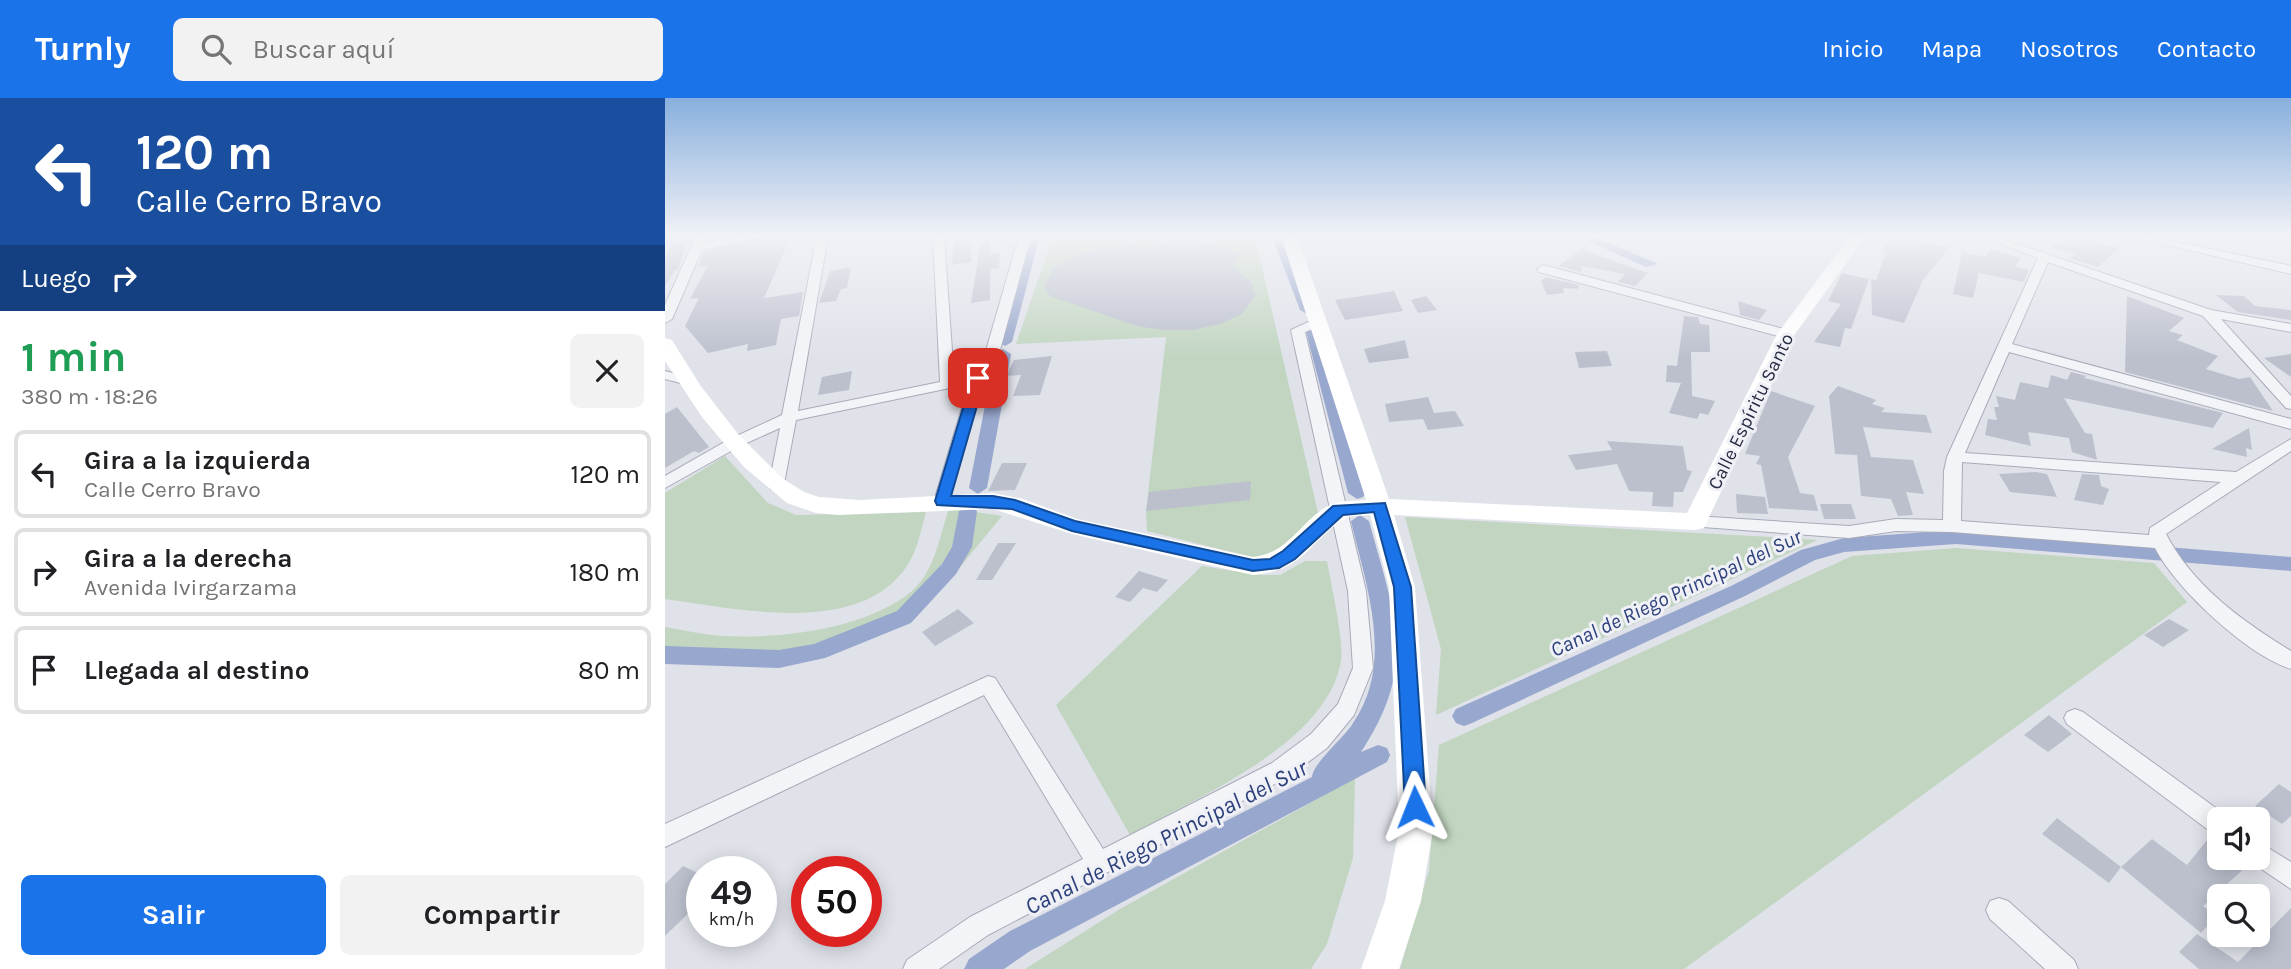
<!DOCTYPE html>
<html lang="es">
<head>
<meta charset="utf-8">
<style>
  body { margin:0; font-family:Karla,sans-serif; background:#f2f2f2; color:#202124; height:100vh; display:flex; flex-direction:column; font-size:26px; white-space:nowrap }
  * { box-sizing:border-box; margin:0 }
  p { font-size:23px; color:#757577 }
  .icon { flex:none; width:38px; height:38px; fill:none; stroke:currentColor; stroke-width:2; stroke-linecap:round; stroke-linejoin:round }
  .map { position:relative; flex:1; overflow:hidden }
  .panel { display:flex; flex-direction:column; background:#fff; width:665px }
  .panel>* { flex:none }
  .banner { background:#1a4fa0; color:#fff; overflow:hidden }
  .controls { position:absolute; left:1542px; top:709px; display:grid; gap:14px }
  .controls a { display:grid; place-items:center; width:63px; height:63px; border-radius:10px; background:#fff; box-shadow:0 4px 18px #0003; font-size:35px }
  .speed { position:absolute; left:21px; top:758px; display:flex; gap:14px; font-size:35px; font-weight:700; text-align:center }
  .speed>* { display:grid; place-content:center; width:91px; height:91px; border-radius:50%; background:#fff; box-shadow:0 4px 18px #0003; line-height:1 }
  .speed small { font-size:18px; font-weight:400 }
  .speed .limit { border:10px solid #d22; background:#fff; color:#111 }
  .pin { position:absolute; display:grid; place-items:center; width:60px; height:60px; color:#fff; margin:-30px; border-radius:14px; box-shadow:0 4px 10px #0006 }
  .me { position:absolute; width:77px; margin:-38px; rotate:358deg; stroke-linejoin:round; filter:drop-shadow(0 0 5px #0008) }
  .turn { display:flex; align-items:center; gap:24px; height:147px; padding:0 21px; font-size:32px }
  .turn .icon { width:91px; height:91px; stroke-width:2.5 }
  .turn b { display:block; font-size:49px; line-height:60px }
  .then { display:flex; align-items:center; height:66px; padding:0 21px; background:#0003; gap:14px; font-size:26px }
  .round { display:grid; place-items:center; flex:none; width:74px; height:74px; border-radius:10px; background:#f2f2f2 }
  .summary { display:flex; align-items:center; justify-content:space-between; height:119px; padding:0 21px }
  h1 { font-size:42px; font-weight:700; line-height:52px; color:#1e9e55 }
  .button { display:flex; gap:14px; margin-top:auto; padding:14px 21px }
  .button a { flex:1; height:80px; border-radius:10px; background:#1a73e8; color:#fff; font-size:28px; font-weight:700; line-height:80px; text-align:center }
  .button a+a { background:#f2f2f2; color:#202124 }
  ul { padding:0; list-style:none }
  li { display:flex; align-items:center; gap:21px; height:88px; margin:0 14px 10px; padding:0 7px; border:4px solid #e0e0e0; border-radius:10px }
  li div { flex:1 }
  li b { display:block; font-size:26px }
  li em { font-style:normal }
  header { display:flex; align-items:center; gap:42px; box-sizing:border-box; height:98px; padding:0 35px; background:#1a73e8; color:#fff }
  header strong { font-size:33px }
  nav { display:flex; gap:38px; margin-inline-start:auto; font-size:24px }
  .search { width:490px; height:63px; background:#f2f2f2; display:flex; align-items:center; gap:18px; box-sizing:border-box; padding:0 24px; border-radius:10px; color:#757577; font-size:26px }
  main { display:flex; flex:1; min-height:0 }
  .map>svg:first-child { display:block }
</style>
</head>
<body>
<header>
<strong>Turnly</strong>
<div class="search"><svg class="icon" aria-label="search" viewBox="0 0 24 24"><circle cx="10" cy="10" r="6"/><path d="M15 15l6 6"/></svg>Buscar aquí</div>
<nav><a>Inicio</a><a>Mapa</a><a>Nosotros</a><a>Contacto</a></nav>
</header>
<main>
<section class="panel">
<div class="banner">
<div class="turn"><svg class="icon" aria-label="left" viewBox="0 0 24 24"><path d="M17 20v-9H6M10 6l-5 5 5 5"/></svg><div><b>120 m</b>Calle Cerro Bravo</div></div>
<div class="then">Luego<svg class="icon" aria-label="right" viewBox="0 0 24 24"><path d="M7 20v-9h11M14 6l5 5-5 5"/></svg></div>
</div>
<div class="summary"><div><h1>1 min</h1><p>380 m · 18:26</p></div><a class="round"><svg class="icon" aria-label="close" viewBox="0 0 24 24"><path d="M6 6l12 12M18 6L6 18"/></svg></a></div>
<ul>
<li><svg class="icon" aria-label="left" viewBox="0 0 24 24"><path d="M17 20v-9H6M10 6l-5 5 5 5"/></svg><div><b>Gira a la izquierda</b><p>Calle Cerro Bravo</p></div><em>120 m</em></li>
<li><svg class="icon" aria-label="right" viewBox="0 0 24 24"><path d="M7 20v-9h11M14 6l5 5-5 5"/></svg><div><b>Gira a la derecha</b><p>Avenida Ivirgarzama</p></div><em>180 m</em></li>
<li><svg class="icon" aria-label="arrive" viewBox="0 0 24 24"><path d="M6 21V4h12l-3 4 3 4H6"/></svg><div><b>Llegada al destino</b></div><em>80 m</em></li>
</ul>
<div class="button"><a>Salir</a><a>Compartir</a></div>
</section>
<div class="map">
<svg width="1626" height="871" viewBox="0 0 1626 871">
  <rect width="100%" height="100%" fill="#e0e2ea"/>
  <!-- green -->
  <path fill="#c1d5c0" d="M388 138H590L653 415 612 453 591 460 482 433 481 413 501 239 351 246Z
    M60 358 103 405 131 417 261 414C255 436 251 460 235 477 184 537 67 510 0 501V395Z
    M284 410 337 418 291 474 252 511 116 560 12 566 0 563V529C19 532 39 537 58 538 115 541 202 531 247 493 270 473 275 437 284 410Z
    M740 419 1124 440 1152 442 771 617 776 551Z
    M1291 450 1489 465 1522 504 1019 871H735L764 772 774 647 1187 458Z
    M640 463H662C666 487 679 541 676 563 662 646 532 699 465 737L391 607 537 468 594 477H615Z
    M690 680 688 760 662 846 646 871H360L455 811Z"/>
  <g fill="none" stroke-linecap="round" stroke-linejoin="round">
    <!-- canal -->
    <path fill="#98a7cd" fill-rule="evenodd" d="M363 138H375L347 244 340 248 333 244Z
      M607 138H619L649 212 647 215 642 216 635 212Z
      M912 138H928L993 166 981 169Z
      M647 226 654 230 701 395 698 399 692 401 683 395 640 230Z
      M338 251 346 256 322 390 313 396 304 390 330 256Z
      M303 407 312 413 307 449 291 476 246 525 160 560 114 570 0 566V548L114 552 149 546 232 513 277 466 287 449 294 413Z
      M695 417 704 423C729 516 754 567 696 654L713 647 722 650 725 657 722 664 365 853 339 871H299L304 861 345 833 647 679C648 665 679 640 688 625 730 565 701 488 686 423Z
      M1291 432 1626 459V473L1291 446 1179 454 1150 462 1080 498 807 625 799 628 791 625 787 618 791 611 1066 488 1136 452 1179 440Z"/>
  </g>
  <!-- building -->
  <path fill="#bcc0cd" d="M104 138H126L99 200 138 194 134 218 116 221 111 247 82 253 83 246 43 255 20 228 34 200 25 201 43 167 33 169 39 154Z
    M289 138H307L306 164 287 167Z
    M517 138 576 156 567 168 585 183 591 197 577 216 555 226 528 232H497L472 228 385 198 379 189 389 169 416 155 463 147 487 149Z
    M1226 138H1251L1249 141 1284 150 1258 182 1239 225 1207 217 1206 181 1211 182 1221 154 1217 153Z
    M1410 138H1439L1428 144 1454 150 1433 169 1404 160 1411 156 1385 149Z
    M316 143H325V156L335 154 334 170 325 171V202L306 205Z
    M22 145 13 172H10L0 188V163L5 148Z
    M921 147 920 153 983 175 970 188 953 184 960 176 917 168 916 174 894 168Z
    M1326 151 1356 160 1350 169 1364 172 1359 184 1314 175 1308 200 1288 196 1297 154 1320 159Z
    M186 169 182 190 176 191 171 203 154 205 165 173Z
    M1177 175 1204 181 1186 231 1180 230 1175 249 1149 244 1176 206 1163 203Z
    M881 179 914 187 913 191 898 190 899 195 882 197 876 183Z
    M729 193 738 213 680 222 670 202Z
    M1551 197 1579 198 1590 208 1626 212V222L1573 214Z
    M761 198 772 212 753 215 746 202Z
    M1462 198 1519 220 1504 233 1518 237 1512 242 1553 258 1541 271 1574 281 1585 279 1608 313 1460 274Z
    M1073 203 1102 212 1094 222 1075 217Z
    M1019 218 1033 219 1035 226 1044 227 1045 254H1026L1027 298 1050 303 1043 317 1035 315 1032 321 1004 315 1016 285 1001 284 1002 267 1012 268Z
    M740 242 744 260 704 265 699 251Z
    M942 253 947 268 914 270 910 254Z
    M1626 256V279L1599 260Z
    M387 258 375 297 348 298 356 277 341 278 349 262Z
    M187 273 184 292 153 297 157 279Z
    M1406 274 1421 278 1419 280 1558 315 1548 330 1399 300 1420 335 1427 336 1432 362 1407 354 1404 340 1363 334 1366 348 1320 337 1323 321 1332 322 1329 309H1334L1331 298 1350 302 1355 284 1383 290 1386 277 1402 282Z
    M1173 288 1211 302 1207 306 1220 310 1216 314 1261 317 1267 335 1198 329 1206 359 1248 362 1259 396 1241 394 1248 417 1233 418 1226 401 1196 398 1192 357 1170 356 1164 298Z
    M1106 293 1150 308 1123 359 1135 395 1149 397 1153 413 1104 410 1096 367 1091 366 1095 358 1080 356Z
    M763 299 769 315 790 313 799 328 763 332 758 321 724 324 720 306Z
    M12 309 44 349 34 355 29 353 0 370V316Z
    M1584 330 1587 352 1581 350 1582 359 1547 351Z
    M942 343 1018 348 1022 372 1027 373 1018 394H1009L1008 409 987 408 988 394 964 393 952 366 911 372 903 357 947 352Z
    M337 365H362L350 392 323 393Z
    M1371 374 1382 376 1392 399 1345 394 1334 376Z
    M1417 376 1434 377 1436 388 1444 391 1438 407 1409 402Z
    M586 383 585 402 481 413 484 394Z
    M1071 396 1100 399 1103 416 1072 415Z
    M1155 406H1186L1191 421H1159Z
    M333 445H351L327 482H311Z
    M474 473 503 482 492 494 478 490 465 504 450 499Z
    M293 511 309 525 270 548 257 534Z
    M1504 521 1524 532 1498 549 1479 537Z
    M1384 617 1407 636 1383 654 1359 637Z
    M1614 686 1626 694V718L1617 726 1590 708Z
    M1392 720 1456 769 1444 785 1377 736Z
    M1546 737 1554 739V760H1579L1584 766 1538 808 1551 818 1536 835 1456 769 1487 741 1522 767Z
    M18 768 37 777V802L0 838V786Z
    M1626 810V871H1534L1514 854 1532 836 1573 864Z"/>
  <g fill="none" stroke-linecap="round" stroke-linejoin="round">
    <!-- street casing -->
    <g stroke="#a8abb8" stroke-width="2">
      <path id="street" d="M31 138H42L40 144 78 138H101L37 152 7 221 0 225V207Z
        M152 138H163L133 313 275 284 268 138H279L289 281 308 277 320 256 354 138H366L334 256 320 280 283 407 277 409 269 403 304 286 131 322 118 391H106L104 387 115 330 75 348 0 390V378L63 342 117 317Z
        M1314 138H1329L1546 212 1626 226V234L1556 221 1626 298V311L1621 310 1538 218 1383 164 1347 246 1626 321V331L1344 254 1300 355 1571 374 1626 341V353L1501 436C1528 488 1577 523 1626 553V571C1582 557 1511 491 1490 450L1287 434 1231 433 1184 440 1024 428 1021 424 1030 418 1184 428 1231 421 1278 422 1279 373 1282 359 1373 160ZM1297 364 1556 384 1485 430 1484 437 1296 423Z
        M1464 138H1484L1626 168V176Z
        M878 167 1126 233 1128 236 1121 240 874 174 872 171Z
        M654 219 659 220V226L640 234 701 493 708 570 689 617 662 650 623 679 323 837 274 871H238L242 862 305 819 418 761 319 597 0 749V726L323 578 330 580 438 751 607 665 646 636 673 606 688 570 683 493 626 232Z
        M0 273 24 279 26 282 19 286 0 281Z
        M1410 611 1418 614 1562 718 1564 721H1554V737L1546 734 1402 626 1399 620 1402 614Z
        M1592 743 1626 764V791L1583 762 1582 760H1592Z
        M1334 800 1343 803 1409 862 1413 871H1380L1325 821 1321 812 1325 803Z"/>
    </g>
    <!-- street -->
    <use href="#street" fill="#f3f4f8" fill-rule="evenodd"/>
    <!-- secondary -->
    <path fill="#fff" fill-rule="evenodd" d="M616 138H632L724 401 1022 415 1112 236 1185 138H1201L1130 236 1039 430 1030 432 729 417 750 489 768 732 756 803 734 871H696L720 803 734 732 724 489 705 417C697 418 685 417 679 421 641 446 641 472 588 477L407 436 328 411 173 417 151 415 122 405 79 369 37 319 0 263V240L7 242 35 287 73 336 117 380 139 394 154 399 195 402 328 395 358 401 412 421 588 459C627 455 637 418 668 406 678 402 691 403 701 402Z"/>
  </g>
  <!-- sky -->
  <linearGradient id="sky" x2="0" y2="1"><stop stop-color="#88afdd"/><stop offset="0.53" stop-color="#f1f2f6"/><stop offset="1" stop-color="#f1f2f6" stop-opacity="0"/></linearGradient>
  <rect width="1626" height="260" fill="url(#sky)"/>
  <!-- route -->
  <path fill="#1a73e8" stroke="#114b97" stroke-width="2" d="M313 276 320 280 286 398H328L350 402 410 423 588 462 605 461 618 453 668 408 720 405 746 489 761 709 758 715 750 718 743 715 740 709 729 489 709 414 678 417 630 461 614 470 588 473 407 433 347 411 272 407 270 403 307 280Z"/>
  <g text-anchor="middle" stroke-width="6" stroke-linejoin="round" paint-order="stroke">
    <!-- street labels -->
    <g font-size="19" fill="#272c43" stroke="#f0f1f7">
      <text transform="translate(1085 313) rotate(-64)" y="7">Calle Espíritu Santo</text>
    </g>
    <!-- water labels -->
    <g font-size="21" font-style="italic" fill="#2d417b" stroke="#f0f1f7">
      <text transform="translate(1011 495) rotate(-25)" y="7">Canal de Riego Principal del Sur</text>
    </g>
    <!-- near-water labels -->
    <g font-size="24" font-style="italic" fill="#2d417b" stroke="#f0f1f7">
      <text transform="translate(501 739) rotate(-27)" y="8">Canal de Riego Principal del Sur</text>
    </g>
  </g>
</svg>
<div class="controls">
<a><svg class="icon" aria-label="sound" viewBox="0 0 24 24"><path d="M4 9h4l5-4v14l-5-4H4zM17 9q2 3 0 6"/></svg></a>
<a><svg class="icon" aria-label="search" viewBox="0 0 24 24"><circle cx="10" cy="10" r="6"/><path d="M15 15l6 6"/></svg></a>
</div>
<div class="speed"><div>49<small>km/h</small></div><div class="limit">50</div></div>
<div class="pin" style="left:313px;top:280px;background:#d93025"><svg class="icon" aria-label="arrive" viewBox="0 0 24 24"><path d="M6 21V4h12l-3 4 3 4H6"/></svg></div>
<svg class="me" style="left:750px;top:709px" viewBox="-20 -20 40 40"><path d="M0-17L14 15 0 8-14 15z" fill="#1a73e8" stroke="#fff" stroke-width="4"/></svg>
</div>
</main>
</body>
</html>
